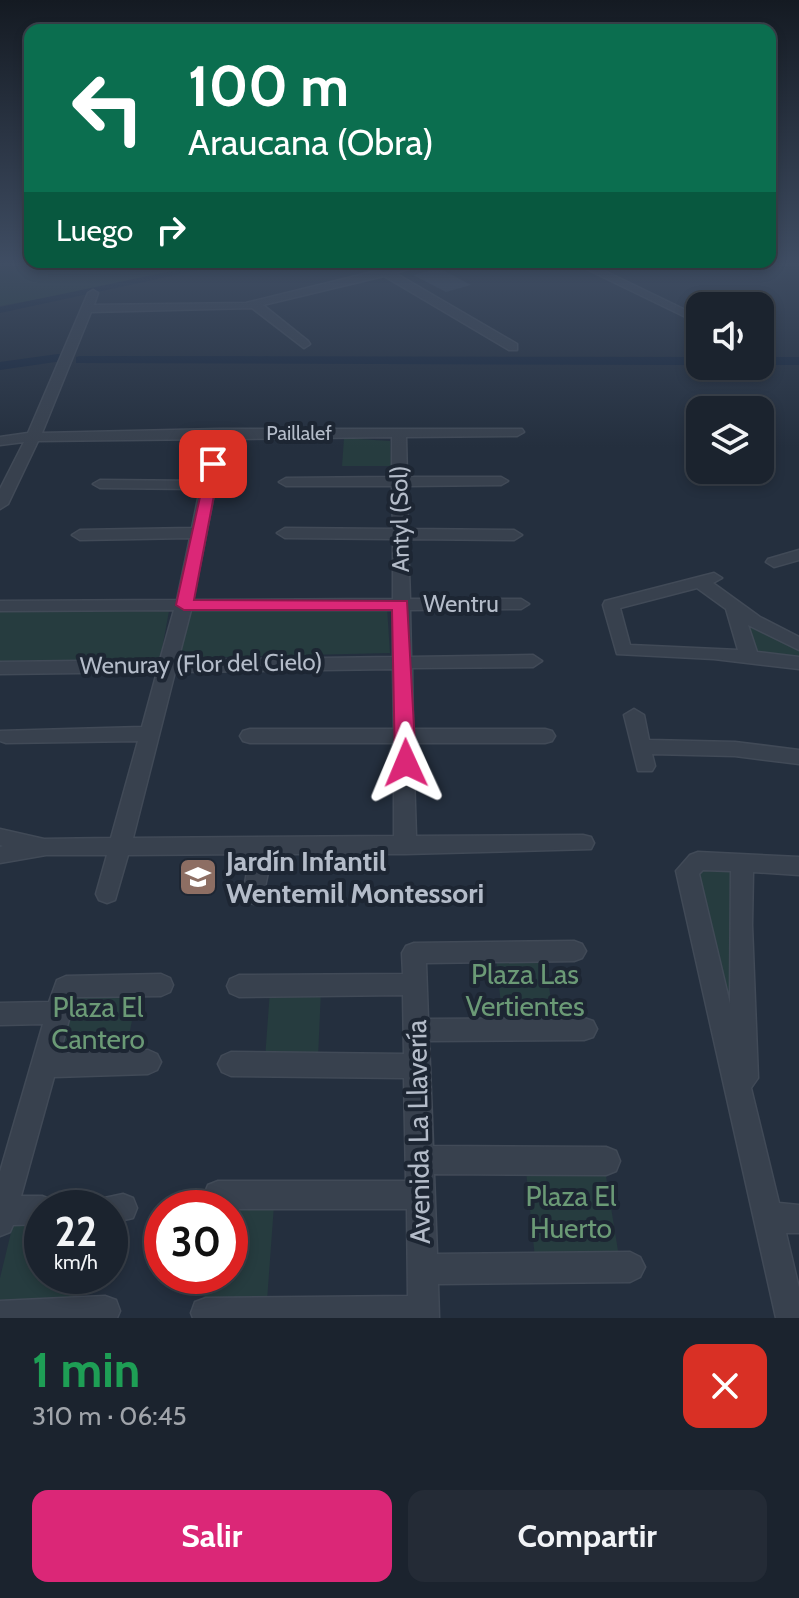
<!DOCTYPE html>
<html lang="es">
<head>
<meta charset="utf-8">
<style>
  body { margin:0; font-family:Cabin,sans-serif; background:#242b36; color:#f1f3f6; height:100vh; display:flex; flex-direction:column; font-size:30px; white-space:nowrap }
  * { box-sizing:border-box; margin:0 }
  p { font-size:26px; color:#a0a4aa }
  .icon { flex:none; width:44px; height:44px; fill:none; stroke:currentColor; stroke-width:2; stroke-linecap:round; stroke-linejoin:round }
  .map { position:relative; height:1318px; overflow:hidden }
  .sheet { display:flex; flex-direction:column; background:#1b232e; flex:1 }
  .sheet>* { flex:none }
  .hud { position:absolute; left:24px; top:24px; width:752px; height:244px; border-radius:16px; box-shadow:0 4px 12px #0003,0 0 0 2px #39404a; background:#0b6e4f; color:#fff; overflow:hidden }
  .controls { position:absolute; left:686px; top:292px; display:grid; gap:16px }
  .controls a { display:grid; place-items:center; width:88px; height:88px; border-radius:16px; background:#1b232e; box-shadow:0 4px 12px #0003,0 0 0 2px #39404a; font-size:40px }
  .speed { position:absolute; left:24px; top:1190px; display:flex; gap:16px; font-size:40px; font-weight:700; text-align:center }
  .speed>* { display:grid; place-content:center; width:104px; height:104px; border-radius:50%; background:#1b232e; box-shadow:0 4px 12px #0003,0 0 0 2px #39404a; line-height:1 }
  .speed small { font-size:20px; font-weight:400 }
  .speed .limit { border:12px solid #d22; background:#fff; color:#111 }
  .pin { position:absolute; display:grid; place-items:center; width:68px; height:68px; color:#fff; margin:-34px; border-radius:16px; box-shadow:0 4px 12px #0006 }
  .me { position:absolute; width:88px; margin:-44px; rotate:359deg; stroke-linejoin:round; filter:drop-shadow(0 0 6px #0008) }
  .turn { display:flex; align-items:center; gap:28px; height:168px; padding:0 32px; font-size:36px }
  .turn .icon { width:104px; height:104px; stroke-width:2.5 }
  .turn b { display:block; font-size:56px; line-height:68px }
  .then { display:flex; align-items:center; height:76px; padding:0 32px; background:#0003; gap:16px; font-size:30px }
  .round { display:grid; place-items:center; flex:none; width:84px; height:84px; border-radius:16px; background:#242b36 }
  .summary { display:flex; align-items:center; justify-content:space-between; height:136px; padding:0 32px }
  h1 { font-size:48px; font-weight:800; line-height:60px; color:#1e9e55 }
  .action { display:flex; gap:16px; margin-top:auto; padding:16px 32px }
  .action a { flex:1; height:92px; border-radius:16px; background:#db2777; color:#fff; font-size:32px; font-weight:800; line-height:92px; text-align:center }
  .action a+a { background:#242b36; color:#f1f3f6 }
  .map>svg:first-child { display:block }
</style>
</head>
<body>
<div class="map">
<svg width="799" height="1318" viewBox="0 0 799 1318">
  <rect width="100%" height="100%" fill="#242f3e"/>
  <!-- green -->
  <path fill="#263c3f" d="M0 262H216L109 287 0 306Z
    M344 438 390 441 391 466H342Z
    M387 607 390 653 180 658 191 608Z
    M169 611 160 660 0 661V612Z
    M746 623 799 650V659L755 652Z
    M737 866 735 1036 694 874 698 869Z
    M496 958H545L554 1022 503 1023Z
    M138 990 125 1056 57 1057 73 991Z
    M270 990H321L318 1058 265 1059Z
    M605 1170 619 1257 535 1258 526 1171Z
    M274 1205 267 1301 203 1302 205 1276H230V1208L213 1206Z
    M15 1216H42V1276H79L73 1306 0 1307V1278Z"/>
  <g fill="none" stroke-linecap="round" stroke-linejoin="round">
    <!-- canal -->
    <path fill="#17263c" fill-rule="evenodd" d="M215 262H236L0 313V307Z
      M58 354 62 355V361L0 370V362Z
      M80 356 700 357V365L76 363V357Z
      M760 357H799V365H760Z"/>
  </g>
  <!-- building -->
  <path fill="#364354" d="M439 268 471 285 446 292 413 275Z"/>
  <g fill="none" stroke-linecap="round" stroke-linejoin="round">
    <!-- street casing -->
    <g stroke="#414a57" stroke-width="3">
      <path id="street" d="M413 262H432L395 273 517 344V350H509L384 276 263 305 308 341 310 344 304 348 252 308 91 312 42 433 219 429H522L524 432 517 436 406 437 407 477H501L508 481 501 485 407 486 408 529 514 530 522 535 514 540 408 539 410 599H521L529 604 521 609 410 610 411 657 533 655 542 661 533 667 412 668 413 729H545L552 731 555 736 552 741 545 743H413L416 836 583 835 591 837 594 843 591 849 405 854H272L262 901 254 904 246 901 243 895 250 854 128 855 115 900 107 903 99 900 96 894 107 855H46L0 863V847L3 846 0 845V829L44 839 111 838 138 741 6 743 0 741V731L142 727 157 672 0 674V662L160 660 174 610 0 611V601L177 600 190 538 80 540 72 535 80 530 192 528 200 489 100 488 93 484 100 480 202 481 211 439 38 441 8 504 0 509V489L24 442 0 445V437L28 433 88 293 93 290 98 293 94 305 246 303ZM392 437V477L286 478 279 482 286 486H392L393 529 285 528 277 533 285 538 393 539V599L193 600 225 439ZM191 610H393V657L178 660ZM393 669 394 729H250L243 731 240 736 243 741 250 743H394V836L133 838 175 672Z
        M572 262H586L700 317V324Z
        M799 550V560L774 567 766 562 768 559Z
        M714 573 722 578 713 583 760 617 799 637V650L748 625 757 652 799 657V669L714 659 617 654 603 605 605 601ZM697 588 726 609 738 650 630 645 620 608Z
        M634 709 644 715 649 740 735 742 799 750V764L735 756 652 754 655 766 652 771H638L624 715Z
        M698 852 799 857V875L753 872 752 925 758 1078 751 1088 779 1203 799 1205V1233H786L799 1288V1318H776L676 871 690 855ZM703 870 731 871 730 1004 699 874Z
        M574 941 582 944 586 951 582 958 574 961 426 963 428 1019 584 1018 593 1021 597 1029 593 1037 584 1040 429 1041 433 1146 606 1147 616 1151 620 1161 616 1171 606 1175 434 1174 437 1254 630 1252 640 1257 645 1267 640 1277 630 1282 438 1284 439 1318H193L191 1313 195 1302 206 1298 408 1296 407 1209H230L208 1205 204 1195 208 1185 218 1181H406L404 1078 231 1076 222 1072 218 1064 222 1056 231 1052 404 1054 403 995 239 997 230 993 227 986 230 979 239 975 403 974 402 953 406 946 414 943Z
        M161 974 170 978 173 985 170 992 161 996 75 997 60 1053 148 1050 157 1054 161 1062 157 1070 148 1074 54 1077 21 1196H42L52 1200 55 1208H42V1224L13 1225 10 1232 0 1236V1172L43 1024 0 1025V1003L49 1002 57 980 66 976Z
        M123 1194 133 1198 137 1208 133 1218 110 1223V1208H96L100 1199Z
        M105 1296 116 1300 120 1311 117 1318H0V1301Z"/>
    </g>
    <!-- street -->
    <use href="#street" fill="#38414e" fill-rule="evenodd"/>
  </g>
  <!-- sky -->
  <linearGradient id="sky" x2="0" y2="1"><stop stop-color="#141a22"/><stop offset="0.59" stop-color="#3f4d63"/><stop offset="1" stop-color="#3f4d63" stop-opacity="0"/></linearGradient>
  <rect width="799" height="447" fill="url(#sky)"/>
  <!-- route -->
  <path fill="#db2777" stroke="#8e194d" stroke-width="2" d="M208 461 220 464 194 600 407 601 416 763 413 768 406 770 395 763 392 610H184L176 605Z"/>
  <!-- icons -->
  <defs>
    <g id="school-square" transform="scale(2)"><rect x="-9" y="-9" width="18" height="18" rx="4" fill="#8d6e63" stroke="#1d2633"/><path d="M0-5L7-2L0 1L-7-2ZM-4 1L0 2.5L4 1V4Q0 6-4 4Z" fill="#fff"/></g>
  </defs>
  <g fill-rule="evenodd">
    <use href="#school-square" x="198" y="877"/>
  </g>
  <g text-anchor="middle" stroke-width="8" stroke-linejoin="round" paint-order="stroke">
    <!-- far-street labels -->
    <g font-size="20" fill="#b4bcc9" stroke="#1d2633">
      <text x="299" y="440">Paillalef</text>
    </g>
    <!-- street labels -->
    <g font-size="24" fill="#b4bcc9" stroke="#1d2633">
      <text transform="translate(400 519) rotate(-91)" y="8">Antyl (Sol)</text>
      <text x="461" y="612">Wentru</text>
      <text transform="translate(201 664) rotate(-1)" y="8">Wenuray (Flor del Cielo)</text>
    </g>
    <!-- near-poi labels -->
    <g font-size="28" font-weight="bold" fill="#b4bcc9" stroke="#1d2633" text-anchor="start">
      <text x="226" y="871">Jardín Infantil<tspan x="226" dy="32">Wentemil Montessori</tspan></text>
    </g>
    <!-- near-park labels -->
    <g font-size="28" fill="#6b9a76" stroke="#1d2633">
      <text x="525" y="984">Plaza Las<tspan x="525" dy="32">Vertientes</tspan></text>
      <text x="98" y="1017">Plaza El<tspan x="98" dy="32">Cantero</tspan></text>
      <text x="571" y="1206">Plaza El<tspan x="571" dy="32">Huerto</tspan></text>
    </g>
    <!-- near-street labels -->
    <g font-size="28" fill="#b4bcc9" stroke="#1d2633">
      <text transform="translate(418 1132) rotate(-91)" y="10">Avenida La Llavería</text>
    </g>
  </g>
</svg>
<div class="controls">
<a><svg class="icon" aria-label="sound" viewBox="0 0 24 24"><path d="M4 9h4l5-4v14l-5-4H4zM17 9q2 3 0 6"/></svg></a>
<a><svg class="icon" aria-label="layers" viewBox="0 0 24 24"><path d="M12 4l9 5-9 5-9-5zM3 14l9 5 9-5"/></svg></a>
</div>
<div class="speed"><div>22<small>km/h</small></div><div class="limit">30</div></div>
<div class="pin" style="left:213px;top:464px;background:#d93025"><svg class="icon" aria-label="arrive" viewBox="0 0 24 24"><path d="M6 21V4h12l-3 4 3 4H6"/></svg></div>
<svg class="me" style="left:406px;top:763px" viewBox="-20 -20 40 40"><path d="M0-17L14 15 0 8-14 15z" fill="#db2777" stroke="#fff" stroke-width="4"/></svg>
<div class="hud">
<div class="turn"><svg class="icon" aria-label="left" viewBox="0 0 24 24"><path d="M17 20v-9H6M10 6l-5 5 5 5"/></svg><div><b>100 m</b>Araucana (Obra)</div></div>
<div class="then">Luego<svg class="icon" aria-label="right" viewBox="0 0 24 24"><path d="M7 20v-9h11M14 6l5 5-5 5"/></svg></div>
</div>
</div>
<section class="sheet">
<div class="summary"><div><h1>1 min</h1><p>310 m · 06:45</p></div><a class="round" style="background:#d93025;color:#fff"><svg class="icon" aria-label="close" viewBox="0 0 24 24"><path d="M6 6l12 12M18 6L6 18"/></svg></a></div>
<div class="action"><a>Salir</a><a>Compartir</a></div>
</section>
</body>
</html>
